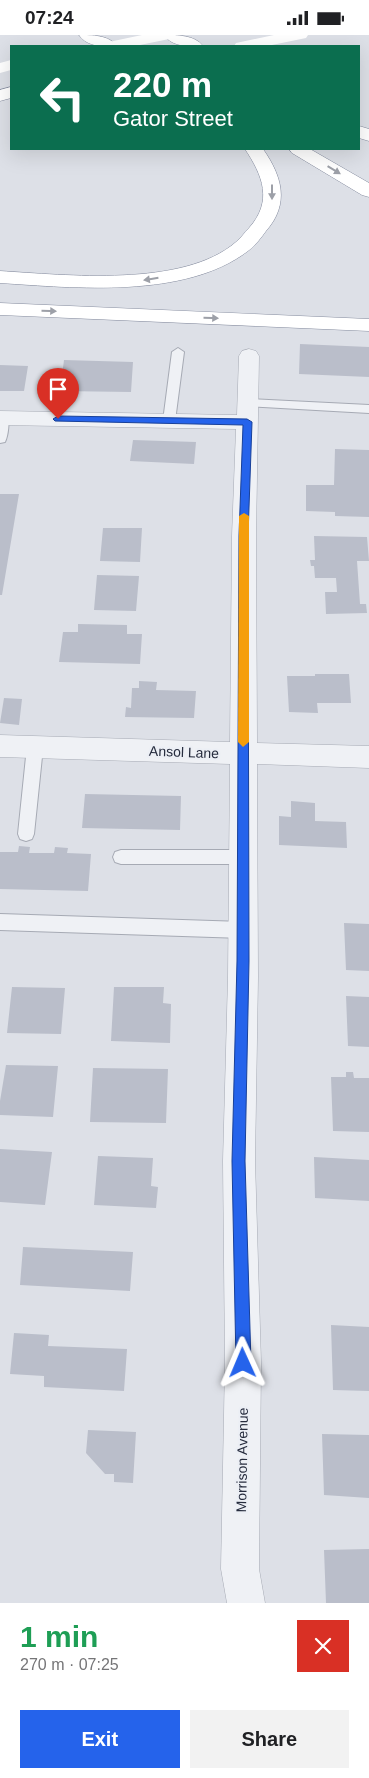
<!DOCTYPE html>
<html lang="en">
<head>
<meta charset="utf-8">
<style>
  body { margin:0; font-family:Arial,sans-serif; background:#f2f2f2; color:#202124; height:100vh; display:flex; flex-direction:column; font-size:19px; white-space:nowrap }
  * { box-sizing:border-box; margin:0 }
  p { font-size:16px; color:#757577 }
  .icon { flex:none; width:28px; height:28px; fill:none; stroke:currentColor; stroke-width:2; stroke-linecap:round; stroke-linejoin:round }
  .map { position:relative; height:1568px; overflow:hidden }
  .side { display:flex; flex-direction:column; background:#fff; flex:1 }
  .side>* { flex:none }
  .banner { position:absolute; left:10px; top:10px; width:350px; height:105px; border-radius:0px; box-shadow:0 5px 20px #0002; background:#0b6e4f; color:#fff; overflow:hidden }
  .pin { position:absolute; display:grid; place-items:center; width:42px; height:42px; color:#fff; margin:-51px -21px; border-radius:50% 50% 50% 0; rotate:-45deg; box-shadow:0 0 5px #0007 }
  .pin .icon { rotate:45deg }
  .me { position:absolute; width:55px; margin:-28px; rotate:359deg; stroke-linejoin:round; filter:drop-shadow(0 0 4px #0008) }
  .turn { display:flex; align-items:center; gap:18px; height:105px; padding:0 20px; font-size:22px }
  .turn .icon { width:65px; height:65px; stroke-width:2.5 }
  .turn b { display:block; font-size:35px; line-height:42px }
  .round { display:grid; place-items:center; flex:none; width:52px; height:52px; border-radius:0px; background:#f2f2f2 }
  .head { display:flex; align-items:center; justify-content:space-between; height:85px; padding:0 20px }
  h1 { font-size:30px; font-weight:700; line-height:38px; color:#1e9e55 }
  .primary-button { display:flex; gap:10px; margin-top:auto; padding:10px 20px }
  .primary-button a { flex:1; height:58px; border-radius:0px; background:#2563eb; color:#fff; font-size:20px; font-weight:700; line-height:58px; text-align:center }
  .primary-button a+a { background:#f2f2f2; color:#202124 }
  .status { display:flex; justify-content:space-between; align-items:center; height:35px; padding:0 25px; background:#fff; direction:ltr }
  .status svg { height:14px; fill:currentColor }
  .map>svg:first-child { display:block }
</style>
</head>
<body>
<div class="status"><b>07:24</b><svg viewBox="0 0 49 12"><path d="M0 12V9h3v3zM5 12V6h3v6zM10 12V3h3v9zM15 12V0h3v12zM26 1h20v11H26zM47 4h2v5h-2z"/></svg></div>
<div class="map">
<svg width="369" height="1568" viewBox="0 0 369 1568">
  <rect width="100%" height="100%" fill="#dde0e7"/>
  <!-- building -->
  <path fill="#babeca" d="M300 309 369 312V342L299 339Z
    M64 325 133 327 131 357 60 356Z
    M0 330 28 331 24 356H0Z
    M133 405 196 407 194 429 130 426Z
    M335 414 369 415V482L335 481V477L306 476V450H334Z
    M0 459H19L2 560H0Z
    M103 493H142L140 527 100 526Z
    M314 501 367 502 369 526H357L360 569H366L367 578 326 579 325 557H337L336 543H315L314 531H311L310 525H315Z
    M97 540 139 541 136 576 94 575Z
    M78 589 127 590V599H142L140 629 59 627 63 597H78Z
    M315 639H349L351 668H317L318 678 289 677 287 641H315Z
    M139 646 157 647 156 655 196 656 194 683 125 682 126 672 131 673 132 653H139Z
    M4 663 22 664 19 690 0 688Z
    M85 759 181 761 180 795 82 793Z
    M291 766 315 768V786L346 787 347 813 279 810V781L291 782Z
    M19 811 30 812 29 818H54L55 812 68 813 67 818 91 819 88 856 0 854V817H18Z
    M344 888 369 889V936L346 935Z
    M12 952 65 953 61 999 7 998Z
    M114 952H164L163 968 171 969 170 1008 111 1006Z
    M346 961 369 962V1012L348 1011Z
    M6 1030 58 1031 53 1082 0 1080V1066Z
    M93 1033 168 1034 166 1088 90 1087Z
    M346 1037H353L354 1043H369V1097L333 1096 331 1042H346Z
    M0 1114 52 1117 45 1170 0 1167Z
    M98 1121 153 1123 151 1151 158 1152 156 1173 94 1170Z
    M314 1122 369 1125V1166L315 1163Z
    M23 1212 133 1217 130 1256 20 1250Z
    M331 1290 369 1292V1356L333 1355Z
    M14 1298 49 1300 48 1311 127 1314 124 1356 44 1352V1341L10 1339Z
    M88 1395 136 1397 133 1448 114 1447V1439H105L86 1418Z
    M322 1399 369 1400V1463L324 1460Z
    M369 1514V1568H326L324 1515Z"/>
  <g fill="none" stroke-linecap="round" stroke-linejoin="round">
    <!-- lane casing -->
    <g stroke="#a6aab4" stroke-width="2">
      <path id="lane" d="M178 313 184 317 175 386 169 390 163 386 172 317Z
        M248 364 369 370V378L243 371 242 368 243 365Z
        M0 379 7 380C10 386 8 401 5 407L0 408Z
        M35 706 41 708 43 712 34 799 32 804 26 806 20 804 18 799 27 712 29 708Z
        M121 815H243L249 817 251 822 249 827 243 829H121L115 827 113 822 115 817Z
        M0 879 243 887 249 890 252 895 249 900 243 903 0 895Z"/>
    </g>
    <!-- street casing -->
    <g stroke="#a6aab4" stroke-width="1">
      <path id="street" d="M249 314 256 316 259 321 256 501 257 708 369 711V733L257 729 258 942 255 1126 261 1328 259 1534 265 1568H227L221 1534 225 1328 223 1126 228 942 230 729 0 722V700L230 707 232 501 236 394 0 390V376L237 380 239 321 242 316Z"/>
    </g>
    <!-- highway casing -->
    <g stroke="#848b9e" stroke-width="1">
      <path id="highway" d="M79 0C92 0 109 0 117 11 104 12 87 12 79 0Z
        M164 0C177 0 195 0 203 11 190 12 172 12 164 0Z
        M11 52V63L0 66V55Z
        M359 91 369 94V106L359 103Z
        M245 114H263C282 141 290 169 266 196 261 203 255 211 248 216 185 264 75 253 0 248V236C66 240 183 253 236 207 241 203 245 197 249 193 273 166 263 141 245 114Z
        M289 114H310L369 148V162L362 160 292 118Z
        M0 268 369 284V296L0 280Z"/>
    </g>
    <!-- lane -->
    <use href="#lane" fill="#eff1f5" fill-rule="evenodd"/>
    <!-- street -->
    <use href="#street" fill="#eff1f5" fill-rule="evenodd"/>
    <!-- secondary -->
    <path fill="#fff" fill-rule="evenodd" d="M142 0H176L174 3 135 11H102L104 8Z
      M274 0H308L306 3 267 11H234L236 8Z
      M11 25V35L0 38V28Z"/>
    <!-- highway -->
    <use href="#highway" fill="#fff" fill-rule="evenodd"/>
  </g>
  <!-- one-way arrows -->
  <defs><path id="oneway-solid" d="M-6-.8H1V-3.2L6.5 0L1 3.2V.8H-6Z" transform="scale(1.25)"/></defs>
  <g fill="#9da0a8">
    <use href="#oneway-solid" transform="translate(334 135) rotate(31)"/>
    <use href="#oneway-solid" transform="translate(272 157) rotate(90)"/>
    <use href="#oneway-solid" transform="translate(151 244) rotate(171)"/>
    <use href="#oneway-solid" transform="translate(49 276) rotate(2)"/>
    <use href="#oneway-solid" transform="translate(211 283) rotate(2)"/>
  </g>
  <!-- route -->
  <path fill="#2563eb" stroke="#184099" d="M58 381 247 384 252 387 248 501 249 926 245 1126 251 1328 248 1334 243 1336 238 1334 236 1328 232 1126 237 926 239 501 243 390 55 386 53 384Z"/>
  <!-- slow -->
  <path fill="#f59e0b" d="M244 478 249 481V707L243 712 238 707 239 481Z"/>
  <g text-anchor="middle" stroke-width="4.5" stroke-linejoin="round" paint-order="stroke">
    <!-- street labels -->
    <g font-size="14" fill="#262c3e" stroke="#eceff5">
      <text transform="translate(184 717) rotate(2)" y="5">Ansol Lane</text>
      <text transform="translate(242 1425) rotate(-89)" y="5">Morrison Avenue</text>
    </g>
  </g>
</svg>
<div class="pin" style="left:58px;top:384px;background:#d93025"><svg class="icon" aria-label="arrive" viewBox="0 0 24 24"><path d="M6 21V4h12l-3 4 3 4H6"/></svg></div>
<svg class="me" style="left:243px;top:1328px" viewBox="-20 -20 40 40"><path d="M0-17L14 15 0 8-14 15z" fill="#2563eb" stroke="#fff" stroke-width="4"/></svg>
<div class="banner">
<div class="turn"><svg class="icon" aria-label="left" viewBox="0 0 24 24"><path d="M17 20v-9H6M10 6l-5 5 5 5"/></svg><div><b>220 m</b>Gator Street</div></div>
</div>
</div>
<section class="side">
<div class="head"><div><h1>1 min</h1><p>270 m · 07:25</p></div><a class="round" style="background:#d93025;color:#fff"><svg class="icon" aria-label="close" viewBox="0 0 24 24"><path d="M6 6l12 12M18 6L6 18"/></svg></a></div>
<div class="primary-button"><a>Exit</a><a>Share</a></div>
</section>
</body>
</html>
